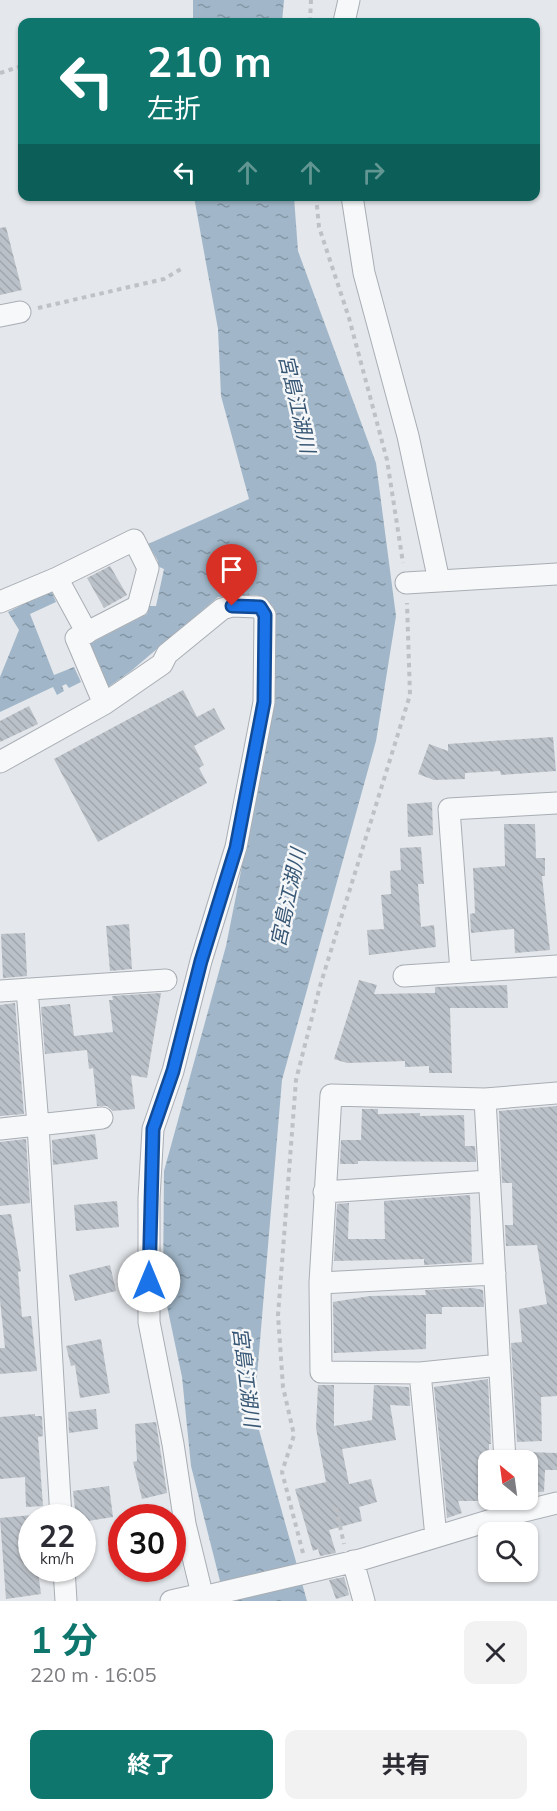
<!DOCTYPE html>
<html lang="ja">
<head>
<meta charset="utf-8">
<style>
  body { margin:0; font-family:Mulish,"Noto Sans JP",sans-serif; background:#f2f2f3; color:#2b2b33; height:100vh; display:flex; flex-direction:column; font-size:22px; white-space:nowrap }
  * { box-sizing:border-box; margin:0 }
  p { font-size:20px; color:#7c7c81 }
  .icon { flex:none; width:33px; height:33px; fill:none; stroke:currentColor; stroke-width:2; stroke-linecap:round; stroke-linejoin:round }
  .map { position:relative; height:1601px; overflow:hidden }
  .side { display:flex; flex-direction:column; background:#fff; flex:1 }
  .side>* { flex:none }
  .top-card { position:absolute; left:18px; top:18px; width:522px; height:183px; border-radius:12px; box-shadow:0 2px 4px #0004; background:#0f766e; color:#fff; overflow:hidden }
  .needle { width:39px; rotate:331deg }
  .controls { position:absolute; left:478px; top:1450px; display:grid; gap:12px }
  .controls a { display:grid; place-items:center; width:60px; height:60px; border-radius:12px; background:#fff; box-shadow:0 2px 4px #0004; font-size:30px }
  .speed { position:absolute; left:18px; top:1504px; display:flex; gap:12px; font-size:30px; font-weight:700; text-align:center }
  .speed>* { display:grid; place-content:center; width:78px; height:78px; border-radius:50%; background:#fff; box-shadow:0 2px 4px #0004; line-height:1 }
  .speed small { font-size:15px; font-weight:400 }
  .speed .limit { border:9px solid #d22; background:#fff; color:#111 }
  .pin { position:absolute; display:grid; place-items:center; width:51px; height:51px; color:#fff; margin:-62px -26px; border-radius:50% 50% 50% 0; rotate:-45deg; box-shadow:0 0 6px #0007 }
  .pin .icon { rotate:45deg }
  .me { position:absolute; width:66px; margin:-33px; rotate:0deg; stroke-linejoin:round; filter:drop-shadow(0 0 4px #0008) }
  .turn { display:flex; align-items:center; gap:21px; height:126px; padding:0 30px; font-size:27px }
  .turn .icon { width:78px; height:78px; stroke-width:2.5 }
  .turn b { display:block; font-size:42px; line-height:51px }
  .lanes { display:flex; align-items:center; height:57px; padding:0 30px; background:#0003; justify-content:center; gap:30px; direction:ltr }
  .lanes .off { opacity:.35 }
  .round { display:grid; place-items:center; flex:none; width:63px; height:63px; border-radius:12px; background:#f2f2f3 }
  .head { display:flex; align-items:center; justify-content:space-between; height:102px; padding:0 30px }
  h1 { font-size:36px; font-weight:700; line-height:45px; color:#0f766e }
  .cta { display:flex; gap:12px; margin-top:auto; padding:12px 30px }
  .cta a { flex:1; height:69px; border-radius:12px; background:#0f766e; color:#fff; font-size:24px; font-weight:700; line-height:69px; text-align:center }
  .cta a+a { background:#f2f2f3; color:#2b2b33 }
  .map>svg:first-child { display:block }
</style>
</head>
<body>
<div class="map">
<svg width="557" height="1601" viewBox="0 0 557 1601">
  <defs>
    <pattern id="water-ripples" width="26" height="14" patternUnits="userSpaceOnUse" patternTransform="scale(1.5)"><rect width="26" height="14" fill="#a1b7c9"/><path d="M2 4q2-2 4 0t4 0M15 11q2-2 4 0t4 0" fill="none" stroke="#8396a5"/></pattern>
    <pattern id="building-back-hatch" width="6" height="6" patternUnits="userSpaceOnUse" patternTransform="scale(1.5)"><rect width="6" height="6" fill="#bbc1c8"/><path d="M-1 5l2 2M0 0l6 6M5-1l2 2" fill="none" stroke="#a1a6ad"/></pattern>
  </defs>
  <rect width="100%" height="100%" fill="#e4e7eb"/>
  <!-- water -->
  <path fill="url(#water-ripples)" d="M193 0H284L282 22H193Z
    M194 197H294L298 251 376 463 396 616 376 741 282 1080 254 1412 307 1601H225L191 1466 182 1377 163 1287 164 1171 226 946 274 705 273 606 257 595 218 597 131 671 104 690 89 644 147 614 149 606H156L164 569 157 566 158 561 148 544 249 499 221 396 218 329Z
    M51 590 56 602 30 614 54 675 74 667 81 682 69 688 66 684 62 686 64 691 57 695 53 687 0 712V677L19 630 8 612Z"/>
  <!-- building -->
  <path fill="url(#building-back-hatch)" d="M6 227 22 290 0 295V228Z
    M110 566 127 595 104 608 87 578Z
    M183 690 197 717 214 708 225 729 194 746 204 765 199 768 207 783 98 842 54 759Z
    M29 706 38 724 0 742V721Z
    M553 737 556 771 501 775 500 771 465 773V779L434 780 418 774 429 744 448 751V744Z
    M432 802 433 835 408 837 407 804Z
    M504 824H535L536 858H545V876H542L550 950 515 953 514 929 471 933 470 914 475 913 473 868 505 866Z
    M421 847 424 884H418L421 927 434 925 436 947 369 955 367 930 384 929 381 895 391 894 390 871 401 870 400 848Z
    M129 924 132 969 110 971 106 926Z
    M25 933 27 976 3 978 1 934Z
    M359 980 377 985 374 994 435 993V987L507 985 508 1008H450L452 1073H429V1066L405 1067V1061L347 1063 334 1059Z
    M161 993 147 1078 131 1075 135 1109 113 1111 107 1106H97L93 1068 89 1069 87 1050 45 1054 41 1007 70 1004 74 1036 113 1032 109 1000H113L112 996Z
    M15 1003 24 1114 0 1116V1005Z
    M557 1106V1396L541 1397 542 1441 517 1442 511 1343 522 1342 519 1309 547 1304 537 1245 506 1246 505 1225H513L512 1183H502L499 1111Z
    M362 1109H378V1114L420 1113V1116L464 1115 465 1146H475L476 1162 358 1161V1164H340L341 1140H361Z
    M95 1134 98 1159 53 1165 52 1140Z
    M26 1139 30 1203 0 1206V1142Z
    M470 1195 472 1262 424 1265V1259L334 1261 337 1204 349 1203 348 1239H385L384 1201Z
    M117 1201 119 1227 76 1231 74 1205Z
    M11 1214 21 1271 18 1272 22 1317 31 1316 37 1371 0 1374V1348H5L0 1300V1215Z
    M110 1265 116 1291 75 1301 69 1275Z
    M473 1288 483 1290 484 1307H442V1314H426V1349L334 1353 333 1302 370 1296 426 1295 425 1290Z
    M101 1339 110 1393 80 1398 75 1365 71 1366 66 1346Z
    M488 1379 491 1444H489V1501H458L462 1513 447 1518 434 1387Z
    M318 1385H334V1426L372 1420 374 1385 409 1387 410 1406 390 1405 396 1440 342 1449 349 1484 371 1479 377 1502 359 1507 362 1521 329 1530 336 1553 320 1556 318 1549 313 1551 295 1489 326 1482 316 1428Z
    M96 1409 98 1429 69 1433 68 1412Z
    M35 1414V1416H42L43 1436 38 1437 43 1506 26 1507 25 1477 0 1479V1417Z
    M156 1422 167 1493 142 1499 133 1462 137 1461 135 1424Z
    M528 1452 557 1453V1470H545L544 1492 528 1491Z
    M109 1486 113 1517 82 1522V1518H76L73 1491Z
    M32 1515V1573L38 1572 41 1594 6 1599 0 1518Z
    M344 1577 349 1595 336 1599 329 1580Z"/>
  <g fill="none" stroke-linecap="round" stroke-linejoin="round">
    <!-- street casing -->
    <g stroke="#a9aeb5" stroke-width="23">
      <path id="street" d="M344 22 349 0
        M352 196 364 273 408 436 439 581
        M0 316 20 312
        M406 583 557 574
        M0 602 57 578
        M87 633 57 578 134 540 148 568 138 606 76 638 104 704
        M0 762 104 704 162 664 167 654 222 609 232 606 259 607 265 615 264 702 236 847 201 961 173 1071 153 1129 149 1198V1322L173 1444 185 1524 202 1594
        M461 972 449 809 557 803
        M404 976 557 966
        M27 989 38 1125 61 1518
        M0 991 166 980
        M485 1099 505 1461
        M0 1129 102 1118
        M324 1192 489 1181
        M320 1283 495 1274
        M500 1365 420 1373 321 1372 320 1283 331 1095 485 1099 557 1093
        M420 1373 436 1537
        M353 1561 364 1601
        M64 1569 66 1601
        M171 1601 202 1594 207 1596 360 1560 508 1515 557 1503"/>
    </g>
    <!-- path -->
    <path stroke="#bec2c6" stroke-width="4" stroke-dasharray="4.5 4.5" stroke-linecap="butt" d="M310 22 311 0
      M0 73 22 66
      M316 196 319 227 349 318 387 460 403 563
      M38 308 164 279 181 269
      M336 1508 344 1544
      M303 1553 282 1472 294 1435 283 1387 278 1315 296 1080 320 986 410 695 407 603"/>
    <!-- street -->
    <use href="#street" stroke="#f7f8f9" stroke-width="21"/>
  </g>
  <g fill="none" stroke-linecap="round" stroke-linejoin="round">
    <!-- route casing -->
    <g stroke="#114b97" stroke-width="15">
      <path id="route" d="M149 1281 153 1129 173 1071 201 961 236 848 264 702 265 615 260 607 232 606"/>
    </g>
    <!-- route -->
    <use href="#route" stroke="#1a73e8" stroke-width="10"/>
  </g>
  <g text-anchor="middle" stroke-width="5" stroke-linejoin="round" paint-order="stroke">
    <!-- water labels -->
    <g font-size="20" font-style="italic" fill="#385775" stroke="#f4f6f8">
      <text transform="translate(297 404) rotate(77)" y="7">宮島江湖川</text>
      <text transform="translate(288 898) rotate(-78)" y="7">宮島江湖川</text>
      <text transform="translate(246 1377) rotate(83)" y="7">宮島江湖川</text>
    </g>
  </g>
</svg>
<div class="controls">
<a><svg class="needle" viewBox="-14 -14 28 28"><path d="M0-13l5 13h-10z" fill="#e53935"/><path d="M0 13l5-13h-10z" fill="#7c7c81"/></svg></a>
<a><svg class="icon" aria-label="search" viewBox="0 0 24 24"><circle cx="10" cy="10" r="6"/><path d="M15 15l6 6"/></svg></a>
</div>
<div class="speed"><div>22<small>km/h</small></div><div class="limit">30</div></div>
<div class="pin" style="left:232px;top:606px;background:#d93025"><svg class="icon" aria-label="arrive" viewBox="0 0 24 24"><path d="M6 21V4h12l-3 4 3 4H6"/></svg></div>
<svg class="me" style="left:149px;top:1281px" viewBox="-20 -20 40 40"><circle r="19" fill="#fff"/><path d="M0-13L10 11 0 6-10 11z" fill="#1a73e8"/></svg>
<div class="top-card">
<div class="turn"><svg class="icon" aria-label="left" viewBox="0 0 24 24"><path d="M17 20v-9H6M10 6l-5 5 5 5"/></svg><div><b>210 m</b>左折</div></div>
<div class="lanes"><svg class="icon" aria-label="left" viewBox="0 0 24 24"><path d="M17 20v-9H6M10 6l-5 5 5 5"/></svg><svg class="icon off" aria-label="ahead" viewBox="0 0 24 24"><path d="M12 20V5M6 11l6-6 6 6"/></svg><svg class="icon off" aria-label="ahead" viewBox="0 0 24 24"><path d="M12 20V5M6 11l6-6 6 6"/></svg><svg class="icon off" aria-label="right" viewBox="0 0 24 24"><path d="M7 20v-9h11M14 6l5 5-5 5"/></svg></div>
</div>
</div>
<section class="side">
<div class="head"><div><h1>1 分</h1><p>220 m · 16:05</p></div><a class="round"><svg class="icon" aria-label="close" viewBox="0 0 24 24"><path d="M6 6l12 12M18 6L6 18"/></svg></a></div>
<div class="cta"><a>終了</a><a>共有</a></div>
</section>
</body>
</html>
